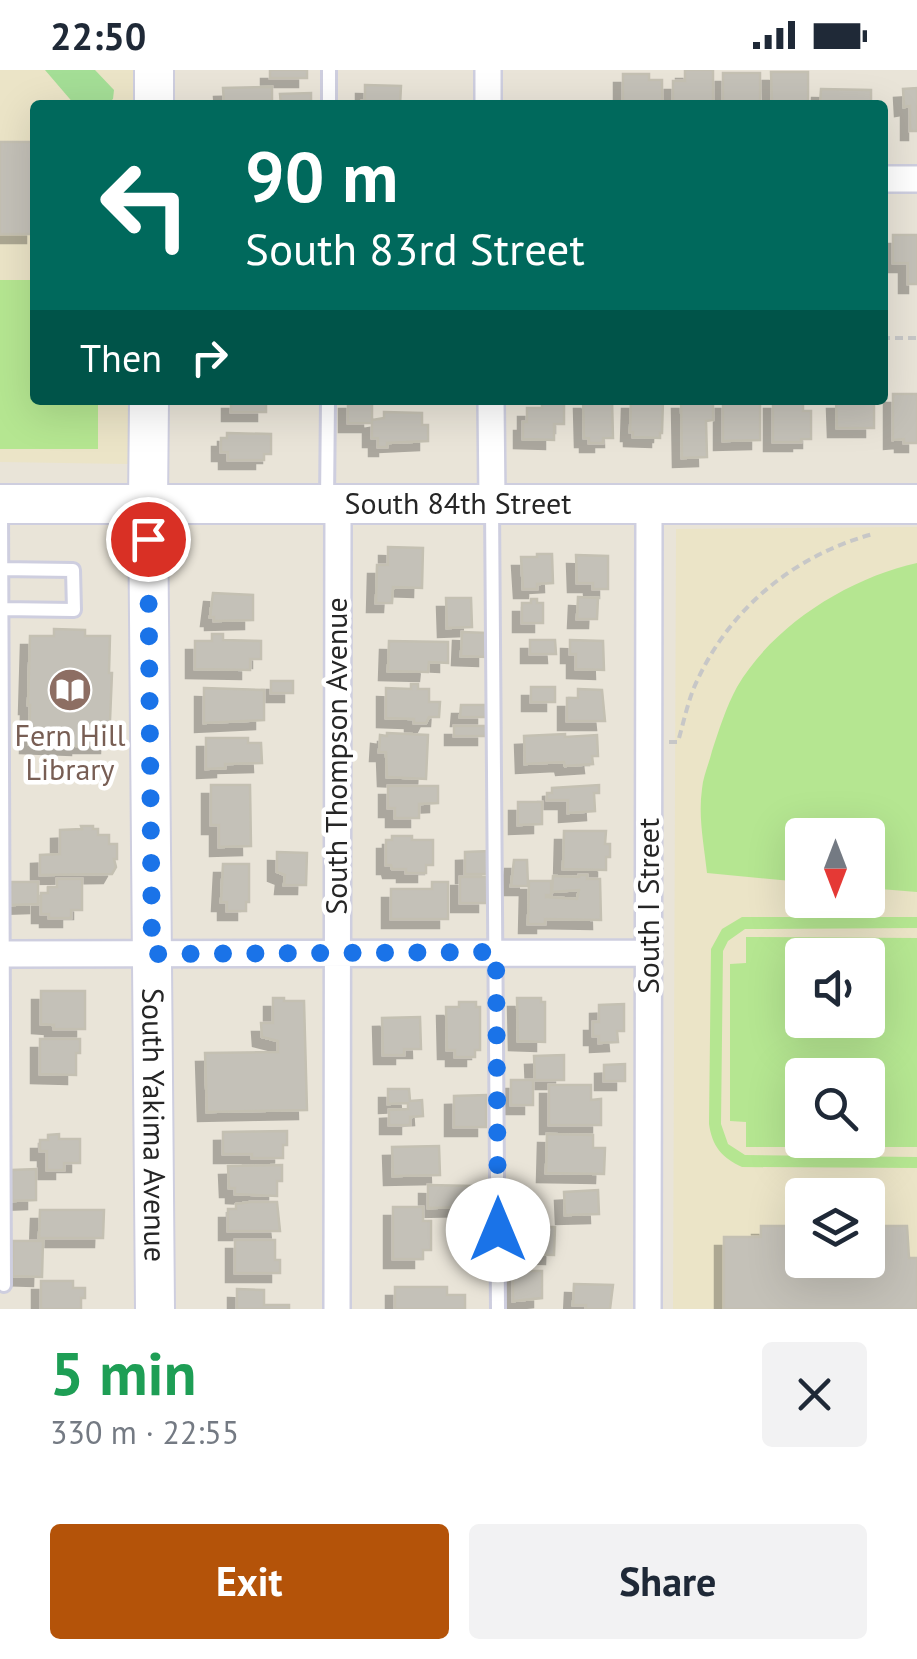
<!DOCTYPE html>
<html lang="en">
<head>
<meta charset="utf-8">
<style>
  body { margin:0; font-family:"PT Sans",sans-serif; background:#f2f2f3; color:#1f2937; height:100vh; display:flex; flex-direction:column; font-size:38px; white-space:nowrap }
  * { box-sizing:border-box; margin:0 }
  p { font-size:32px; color:#747a83 }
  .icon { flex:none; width:55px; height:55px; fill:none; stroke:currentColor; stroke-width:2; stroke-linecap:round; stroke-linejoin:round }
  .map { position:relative; height:1239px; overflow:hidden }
  .sheet { display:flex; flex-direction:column; background:#fff; flex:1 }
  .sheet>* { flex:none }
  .banner { position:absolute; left:30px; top:30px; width:858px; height:305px; border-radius:10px; box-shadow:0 10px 40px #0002; background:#00695c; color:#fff; overflow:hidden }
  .needle { width:65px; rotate:180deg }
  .buttons { position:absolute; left:785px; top:748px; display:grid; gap:20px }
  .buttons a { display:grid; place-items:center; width:100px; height:100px; border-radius:10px; background:#fff; box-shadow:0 10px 40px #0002; font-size:50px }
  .pin { position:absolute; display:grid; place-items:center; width:85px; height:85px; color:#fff; margin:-42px; border:5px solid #fff; border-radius:50%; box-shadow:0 2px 10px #0007 }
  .me { position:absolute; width:110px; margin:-55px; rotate:0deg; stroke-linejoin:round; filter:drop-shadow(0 0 8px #0008) }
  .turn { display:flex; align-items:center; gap:35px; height:210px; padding:0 50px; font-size:45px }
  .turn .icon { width:130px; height:130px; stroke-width:2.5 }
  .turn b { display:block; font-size:70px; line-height:85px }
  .then { display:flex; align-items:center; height:95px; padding:0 50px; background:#0003; gap:20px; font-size:38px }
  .round { display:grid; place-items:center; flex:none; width:105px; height:105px; border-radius:10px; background:#f2f2f3 }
  .summary { display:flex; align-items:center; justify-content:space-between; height:170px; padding:0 50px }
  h1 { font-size:60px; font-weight:800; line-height:75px; color:#1e9e55 }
  .button { display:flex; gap:20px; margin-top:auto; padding:20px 50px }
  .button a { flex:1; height:115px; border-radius:10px; background:#b45309; color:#fff; font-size:40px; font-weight:800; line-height:115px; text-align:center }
  .button a+a { background:#f2f2f3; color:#1f2937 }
  .status { display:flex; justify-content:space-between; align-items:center; height:70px; padding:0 50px; background:#fff; direction:ltr }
  .status svg { height:28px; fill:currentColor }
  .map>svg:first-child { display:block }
</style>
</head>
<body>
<div class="status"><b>22:50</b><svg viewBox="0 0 49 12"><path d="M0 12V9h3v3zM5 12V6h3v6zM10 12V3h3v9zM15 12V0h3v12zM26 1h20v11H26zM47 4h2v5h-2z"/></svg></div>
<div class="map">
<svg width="917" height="1239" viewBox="0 0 917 1239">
  <defs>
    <filter id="shadow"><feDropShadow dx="-9" dy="9" stdDeviation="0" flood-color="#0004"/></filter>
  </defs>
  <rect width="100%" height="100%" fill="#e9e4d8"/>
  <!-- education -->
  <path fill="#ebe4c7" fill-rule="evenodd" d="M0 0H134V35H35V330H129L128 394 0 392Z
    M917 457V1239H673L676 459ZM802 765H868V830H802ZM802 885H868V950H802ZM802 1005H868V1070H802ZM802 1125H868V1190H802Z"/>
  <!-- green -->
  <path fill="#a4de96" d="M45 0H95L114 20 113 29 106 35H75Z"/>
  <!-- pitch -->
  <path fill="#b5e691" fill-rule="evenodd" d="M0 210H35V330H98V379H0Z
    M917 493V822L868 818V765H802V812L707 803C704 775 698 747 702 719 703 706 709 694 712 681 719 660 726 637 737 617 773 555 849 508 917 493Z
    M742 847H917V858L745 859 728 871 723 881 721 1054 728 1074 745 1085 917 1087V1098L742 1097C722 1088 712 1076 709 1054L711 879 722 859Z
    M746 867 917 868V1077H746V1052L730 1051V894L746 893ZM802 885H868V950H802ZM802 1005H868V1070H802Z"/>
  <!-- building -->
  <path fill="#c4c1b8" stroke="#c4c0b2" stroke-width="2.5" filter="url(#shadow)" d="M307 0V8H270V0Z
    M685 0H713V35H673V11H685Z
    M771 2H808V35H772Z
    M723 3H760V35H723Z
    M623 4H649V10H662V35H623Z
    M365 15 401 16 400 35H362V31H365Z
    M272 17V35H226L224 33 223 18Z
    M917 18V61H910V36L904 37 903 19Z
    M821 19 871 20V35H820Z
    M311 23V35H281L280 24Z
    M0 72H35V164H0Z
    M893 165H917V214H908V193H893Z
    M893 324H917V373H904V369L893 370Z
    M231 330H266V342H231Z
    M348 330H372V353H348Z
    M542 330H564V354H554V370L523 369V352H527V338H542Z
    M583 330H612L613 368H603V373H589V368H584Z
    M631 330H663L662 363H660V368L633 367V362H630Z
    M681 330H713V350L706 351 707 387 682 388Z
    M723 330H760V370L723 371Z
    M773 330H803V341H811V369H801V372H773Z
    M836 330H874V358H837Z
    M384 342 422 343V355H428V371L387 373V377H378V368H372V350L384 348Z
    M227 363 271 364V384H264V390H228V382H221V368H227Z
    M388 477 423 478 422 518 393 517 392 533H376L377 495H388Z
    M537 484H552L553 513 537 514V519H523L521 487H537Z
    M576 485 608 486V519H593V513H577Z
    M213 523 253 525V550L214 551V547H210Z
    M578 527 598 528 597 549H577Z
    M446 528H471L472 557 447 558Z
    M531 529H537V533H543V553H522V533H531Z
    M54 559 85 560V566H110L109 603H112L109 674H80V676L29 674 30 635H28L30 566H54Z
    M462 562 487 563V587L461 586Z
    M212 564H223V570L261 571V589H250V600L195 599V571H212Z
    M530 570H555L556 584H530Z
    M570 570 603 571 604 600 576 599V584H570Z
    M389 571 448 572V593L429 592 428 602 388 601Z
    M271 611H293V623H271Z
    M411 614H418V619H429V632H440L439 647H429L426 653H414V649L386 648V618L411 619Z
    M531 617H555V632H531Z
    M204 618 264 620V650L204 653Z
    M578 619 602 620 605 651H567V628H578Z
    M461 635H486V647H460Z
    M454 656H486V666H454Z
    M387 663 428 665 426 709 387 707 386 682H379L380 665 387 666Z
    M565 664V667L597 665 598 686H592L593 694 565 696 564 692 525 694 524 666Z
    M206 668H248V673H261L262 693 225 694V698L206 699Z
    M211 715H250L251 776 219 777V755H211Z
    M599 715V723H594L595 741 568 743V730H547V723H552V718Z
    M388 716H438V733L419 734V748H395V738H388Z
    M518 732H542V754L518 755Z
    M81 756H93V759H98V765H109V774H117V789H114L116 797 112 804 40 805V785L60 784V760L82 759Z
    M564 761H606L605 774H610V787H606V800L563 799Z
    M392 766H412V770H433V795H426V803H406V799H392L391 795H386V770H392Z
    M490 781V804H465V782Z
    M277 782 307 783 306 815H284L285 805 277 802Z
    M514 790H527L528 816H511Z
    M223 794H249V832H246V841H227V832H221Z
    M579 805H587V809H600L601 850 545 849V854H528L529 811H551V825H546V827L577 829 579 820 552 822 553 806 579 807Z
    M460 807H487V833H460Z
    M57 809H82V840H71V848H49V844H41V823H48V817H57Z
    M11 812H38V834L11 835Z
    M432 812H448V849H391V819H432Z
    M41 921H85V959H54V955L41 954Z
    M273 928H284V931H304L307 1040 207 1042 205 983 278 982V971L262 967 261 953H273Z
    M517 928H541V932H545V972L518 971Z
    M459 932H476V937H480V980H475V987H455V980H447L446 937H459Z
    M624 934V961H617L618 972 599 973V966H593V952H599V935Z
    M420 947 421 979H404V985H383L382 948Z
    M40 969H80V983H76V1005L40 1004Z
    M564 985V1010H535L534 986Z
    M625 994V1011H604V995Z
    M511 1010H533V1035H511Z
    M549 1015H591V1030L601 1029V1055H549Z
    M388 1019H409L410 1031 422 1030 423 1046 410 1047V1055H389V1040L408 1039V1033L388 1034Z
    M486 1025V1057H454V1026Z
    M287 1061V1075H283V1088H252V1084H223V1062Z
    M59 1064V1069H80V1093H64V1100H47V1081H40V1070H48V1065Z
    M547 1064 593 1065V1078H605L604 1104 546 1103Z
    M439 1076 440 1105 393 1106 392 1077Z
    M282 1095V1111H277V1126L235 1124V1118H229L228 1096Z
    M36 1099V1130L12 1131V1100Z
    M428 1115 474 1116V1137L428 1138Z
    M598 1120 599 1144 565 1145 564 1122Z
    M250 1132H277L280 1161H228V1139H236V1134Z
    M393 1137H423V1151H431V1180H423V1189H393Z
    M40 1140H104L103 1168H39Z
    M761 1156H802V1190H868V1156H907L909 1188H917V1239H724V1167H761Z
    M534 1157H555L554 1185 515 1184V1170H520V1163H534Z
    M235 1170H275V1190H280V1203H235Z
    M13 1171H43L42 1207 13 1206Z
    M513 1201H542V1228L513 1231Z
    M41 1211H73V1218H85V1228H81V1239H41Z
    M574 1214 613 1215 610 1239H586V1235H573Z
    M395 1217H447V1225H465V1239H395Z
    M237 1219 264 1220V1235H289V1239H237Z"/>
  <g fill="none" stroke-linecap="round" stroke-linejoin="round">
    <!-- lane casing -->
    <g stroke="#cecedf" stroke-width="18">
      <path id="lane" d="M329 35V0
        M327 431 328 330
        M1 437 4 1215
        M492 437 498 1239
        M0 499 73 500 74 540 2 539"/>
    </g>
    <!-- street casing -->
    <g stroke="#cecedf" stroke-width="30">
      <path id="street" d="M488 35V0
        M882 109H917
        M491 330 492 433
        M0 884 648 883
        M337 1239 338 434
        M648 1239 649 434"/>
    </g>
    <!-- secondary casing -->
    <g stroke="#cecedf" stroke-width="42">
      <g id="secondary">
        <path d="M154 35V0"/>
        <path id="s1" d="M149 330 148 433 155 1239"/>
        <path id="s2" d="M0 434H917"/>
      </g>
    </g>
    <!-- path -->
    <path stroke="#c7c7c7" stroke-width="4" stroke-dasharray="8 5" stroke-linecap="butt" d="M882 268H917
      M669 672H678C683 654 687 636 693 620 726 541 792 486 873 464"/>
    <!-- lane -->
    <use href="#lane" stroke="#fff" stroke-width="12"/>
    <!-- street -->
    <use href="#street" stroke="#fff" stroke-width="25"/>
    <!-- secondary -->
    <use href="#secondary" stroke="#fff" stroke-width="38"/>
  </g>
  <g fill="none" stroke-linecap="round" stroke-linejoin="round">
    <!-- route -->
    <path stroke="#1a73e8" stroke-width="18" stroke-dasharray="0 32.4" d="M148 469 152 884 496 882 498 1160"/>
  </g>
  <!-- icons -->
  <defs>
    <g id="library-disc" transform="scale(2.25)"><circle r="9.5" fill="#8d6e63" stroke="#fff"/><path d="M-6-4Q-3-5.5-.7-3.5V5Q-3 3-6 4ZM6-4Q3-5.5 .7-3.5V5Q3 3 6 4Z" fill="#fff"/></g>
  </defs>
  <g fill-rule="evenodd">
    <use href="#library-disc" x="70" y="620"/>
  </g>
  <g text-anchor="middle" stroke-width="9" stroke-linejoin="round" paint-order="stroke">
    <!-- street labels -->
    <g font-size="30" fill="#262626" stroke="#fff">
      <text dy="10" stroke="none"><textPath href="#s2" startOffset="458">South 84th Street</textPath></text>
      <text transform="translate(337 686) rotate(-90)" y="10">South Thompson Avenue</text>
      <text transform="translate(649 836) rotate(-90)" y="10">South I Street</text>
      <text dy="10" stroke="none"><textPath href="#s1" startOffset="725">South Yakima Avenue</textPath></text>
    </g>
    <!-- education labels -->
    <g font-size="30" fill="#785e54" stroke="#fff">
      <text x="70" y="676">Fern Hill<tspan x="70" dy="34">Library</tspan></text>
    </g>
  </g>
</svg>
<div class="buttons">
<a><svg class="needle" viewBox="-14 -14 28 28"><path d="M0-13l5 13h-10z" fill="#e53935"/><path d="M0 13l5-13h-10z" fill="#747a83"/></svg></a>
<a><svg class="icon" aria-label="sound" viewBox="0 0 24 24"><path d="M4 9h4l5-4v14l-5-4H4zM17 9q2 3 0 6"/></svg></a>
<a><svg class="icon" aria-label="search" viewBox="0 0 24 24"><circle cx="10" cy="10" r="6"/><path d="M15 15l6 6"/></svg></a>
<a><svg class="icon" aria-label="layers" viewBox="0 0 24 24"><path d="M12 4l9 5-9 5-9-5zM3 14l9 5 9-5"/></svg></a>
</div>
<div class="pin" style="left:148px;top:469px;background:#d93025"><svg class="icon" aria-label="arrive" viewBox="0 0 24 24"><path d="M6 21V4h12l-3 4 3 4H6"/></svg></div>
<svg class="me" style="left:498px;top:1160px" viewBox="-20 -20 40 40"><circle r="19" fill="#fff"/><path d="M0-13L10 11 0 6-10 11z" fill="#1a73e8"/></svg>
<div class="banner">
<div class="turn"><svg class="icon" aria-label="left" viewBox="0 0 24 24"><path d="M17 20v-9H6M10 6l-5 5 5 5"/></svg><div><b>90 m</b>South 83rd Street</div></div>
<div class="then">Then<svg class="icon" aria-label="right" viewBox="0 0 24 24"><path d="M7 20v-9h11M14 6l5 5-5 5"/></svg></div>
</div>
</div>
<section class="sheet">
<div class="summary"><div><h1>5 min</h1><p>330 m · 22:55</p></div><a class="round"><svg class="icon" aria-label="close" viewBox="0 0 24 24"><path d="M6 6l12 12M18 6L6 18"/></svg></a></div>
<div class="button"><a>Exit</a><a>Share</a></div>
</section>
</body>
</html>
